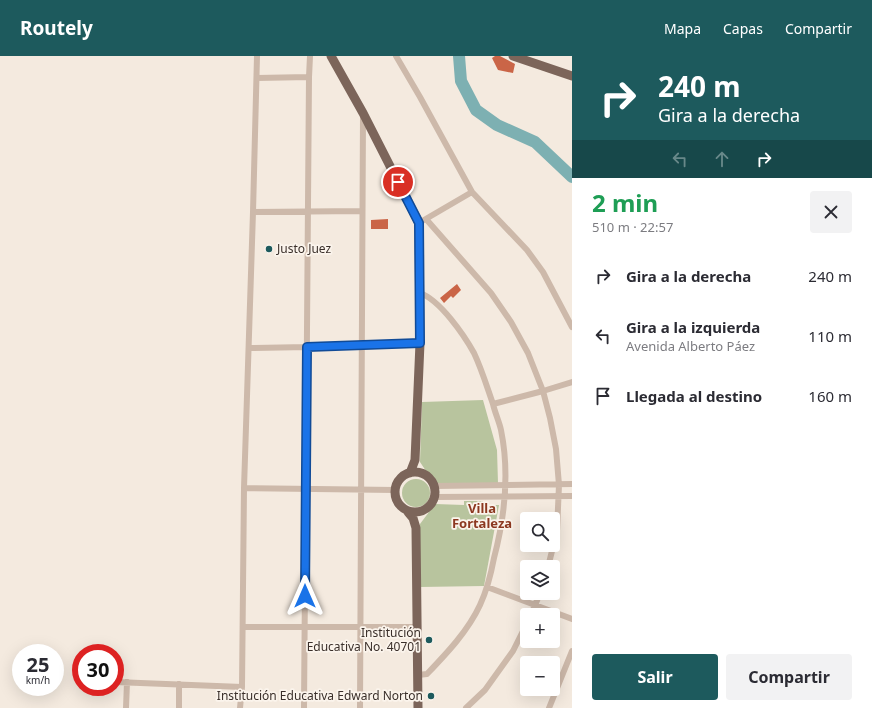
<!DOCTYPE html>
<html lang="es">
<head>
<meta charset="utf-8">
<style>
  body { margin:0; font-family:"Noto Sans",sans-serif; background:#f2f2f3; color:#2b2b33; height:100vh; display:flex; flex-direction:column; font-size:15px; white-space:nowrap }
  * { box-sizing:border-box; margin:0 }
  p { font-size:13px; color:#7c7c81 }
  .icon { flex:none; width:22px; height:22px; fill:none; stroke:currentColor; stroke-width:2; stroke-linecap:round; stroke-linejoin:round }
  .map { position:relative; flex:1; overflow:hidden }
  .side { display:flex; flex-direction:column; background:#fff; width:300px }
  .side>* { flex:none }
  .top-card { background:#1d5a5d; color:#fff; overflow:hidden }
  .controls { position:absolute; left:520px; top:456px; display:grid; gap:8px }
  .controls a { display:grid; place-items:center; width:40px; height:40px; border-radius:4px; background:#fff; box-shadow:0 4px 16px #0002; font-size:20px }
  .speed { position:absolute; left:12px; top:588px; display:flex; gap:8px; font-size:20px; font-weight:700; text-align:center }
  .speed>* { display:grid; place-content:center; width:52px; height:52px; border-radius:50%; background:#fff; box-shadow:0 4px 16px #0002; line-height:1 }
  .speed small { font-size:10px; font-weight:400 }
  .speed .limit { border:6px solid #d22; background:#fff; color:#111 }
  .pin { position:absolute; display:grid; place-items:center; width:34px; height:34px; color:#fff; margin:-17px; border:2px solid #fff; border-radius:50%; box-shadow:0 1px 4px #0007 }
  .me { position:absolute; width:44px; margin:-22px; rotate:0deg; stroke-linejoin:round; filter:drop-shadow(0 0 3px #0008) }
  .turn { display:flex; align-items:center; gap:14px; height:84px; padding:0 20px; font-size:18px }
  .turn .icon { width:52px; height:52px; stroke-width:2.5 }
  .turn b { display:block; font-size:28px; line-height:34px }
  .lanes { display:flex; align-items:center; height:38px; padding:0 20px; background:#0003; justify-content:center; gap:20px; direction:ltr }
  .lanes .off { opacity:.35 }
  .round { display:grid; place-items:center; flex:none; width:42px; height:42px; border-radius:4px; background:#f2f2f3 }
  .headline { display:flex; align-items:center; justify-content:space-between; height:68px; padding:0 20px }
  h1 { font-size:24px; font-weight:700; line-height:30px; color:#1e9e55 }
  .button { display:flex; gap:8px; margin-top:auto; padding:8px 20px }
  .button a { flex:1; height:46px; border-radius:4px; background:#1d5a5d; color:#fff; font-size:16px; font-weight:700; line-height:46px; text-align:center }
  .button a+a { background:#f2f2f3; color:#2b2b33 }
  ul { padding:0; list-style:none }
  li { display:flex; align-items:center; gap:12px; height:60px; padding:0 20px }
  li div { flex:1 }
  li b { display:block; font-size:15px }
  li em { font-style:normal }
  header { display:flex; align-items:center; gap:24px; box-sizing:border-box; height:56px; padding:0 20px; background:#1d5a5d; color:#fff }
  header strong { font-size:19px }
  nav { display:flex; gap:22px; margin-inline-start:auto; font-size:14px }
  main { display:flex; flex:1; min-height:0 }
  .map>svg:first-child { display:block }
</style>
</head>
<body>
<header>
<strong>Routely</strong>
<nav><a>Mapa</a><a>Capas</a><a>Compartir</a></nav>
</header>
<main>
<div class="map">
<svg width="572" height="652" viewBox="0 0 572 652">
  <rect width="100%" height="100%" fill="#f4eadf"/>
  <!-- green -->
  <path fill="#b8c49e" d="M483 344 497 394 498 427 440 430 426 415 420 406 422 346Z
    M402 437a14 14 0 1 1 28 0a14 14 0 1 1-28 0Z
    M464 445H483V449H499L484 530 420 531V468L435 448 464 449Z"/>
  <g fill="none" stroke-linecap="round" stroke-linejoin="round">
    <!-- river -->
    <path stroke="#7db0b2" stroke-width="12" d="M459 0 461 25 476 54 497 69 535 86 572 121"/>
  </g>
  <!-- building -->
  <path fill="#ca6547" d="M495 0H500L515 8 513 17 498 14 492 2Z
    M388 163V173H371V164Z
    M457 228 461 234 453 242 451 240 444 247 440 242Z"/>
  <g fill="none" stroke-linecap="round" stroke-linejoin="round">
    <!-- street -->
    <path stroke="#cdb9aa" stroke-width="6" d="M396 0 420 41 472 136 527 194 543 216 572 271
      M257 22 309 21
      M253 156 362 155
      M426 163 491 237 511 266 528 297 543 335 550 362 556 393 559 429 557 475 548 511
      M424 164 472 136
      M249 292 307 291 420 287
      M493 348 543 335 572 326
      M434 430 572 428
      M244 432 395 434
      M434 441 572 440
      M487 531 572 563
      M531 559 540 537
      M243 571H417
      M418 619 427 618C447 597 468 575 480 549 487 534 491 518 494 502 505 460 510 418 501 374 499 365 495 357 493 348 487 331 482 314 474 297 464 279 440 244 420 237
      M115 626 242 631
      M126 652 127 626
      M179 652V628
      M240 652 242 631 244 432 253 156 257 0
      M304 652 309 21 310 0
      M360 652 363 60
      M466 652 485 634 513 595 527 567
      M549 652 572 595"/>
    <!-- primary -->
    <path stroke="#7c655a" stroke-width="9" d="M331 0 363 57 419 167 420 287 415 404 410 417
      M513 0 572 20
      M395 436a20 20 0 1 1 40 0a20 20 0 1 1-40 0Z
      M408 456 413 462 416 472 418 652"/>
  </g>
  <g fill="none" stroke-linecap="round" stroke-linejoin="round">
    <!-- route casing -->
    <g stroke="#114b97" stroke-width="10">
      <path id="route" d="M305 540 307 291 420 287 419 167 398 126"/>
    </g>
    <!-- route -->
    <use href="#route" stroke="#1a73e8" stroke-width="7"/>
  </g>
  <!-- markers -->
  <g fill="#1d5a5d" stroke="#fbf4ec" stroke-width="1.5">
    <circle cx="269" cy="193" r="4"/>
    <circle cx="429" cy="584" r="4"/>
    <circle cx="431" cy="640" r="4"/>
  </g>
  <g text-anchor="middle" stroke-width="3.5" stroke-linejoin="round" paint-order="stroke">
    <!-- poi labels -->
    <g font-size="12" fill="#3a2f2a" stroke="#fbf4ec" text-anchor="end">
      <text x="277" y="197" text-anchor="start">Justo Juez</text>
      <text x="421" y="581">Institución<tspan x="421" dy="14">Educativa No. 40701</tspan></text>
      <text x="423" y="644">Institución Educativa Edward Norton</text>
    </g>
    <!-- neighbourhood labels -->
    <g font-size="13" font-weight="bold" fill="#8c3820" stroke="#fbf4ec">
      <text x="482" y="457">Villa<tspan x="482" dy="15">Fortaleza</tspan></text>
    </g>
  </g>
</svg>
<div class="controls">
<a><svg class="icon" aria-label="search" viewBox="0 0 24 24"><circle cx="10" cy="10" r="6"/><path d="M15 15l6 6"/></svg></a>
<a><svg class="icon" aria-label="layers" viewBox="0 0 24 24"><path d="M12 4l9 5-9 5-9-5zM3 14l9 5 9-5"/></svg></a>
<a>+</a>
<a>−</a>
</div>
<div class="speed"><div>25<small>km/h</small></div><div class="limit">30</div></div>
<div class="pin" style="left:398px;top:126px;background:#d93025"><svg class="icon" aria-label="arrive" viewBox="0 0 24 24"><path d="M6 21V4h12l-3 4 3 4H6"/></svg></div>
<svg class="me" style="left:305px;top:540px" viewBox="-20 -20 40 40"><path d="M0-17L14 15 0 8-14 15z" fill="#1a73e8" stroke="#fff" stroke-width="4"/></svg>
</div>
<section class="side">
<div class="top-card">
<div class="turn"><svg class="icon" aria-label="right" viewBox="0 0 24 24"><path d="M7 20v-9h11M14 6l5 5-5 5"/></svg><div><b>240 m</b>Gira a la derecha</div></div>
<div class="lanes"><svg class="icon off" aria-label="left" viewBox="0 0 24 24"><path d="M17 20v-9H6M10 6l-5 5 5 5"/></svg><svg class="icon off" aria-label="ahead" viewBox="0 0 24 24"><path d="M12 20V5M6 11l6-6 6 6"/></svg><svg class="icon" aria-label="right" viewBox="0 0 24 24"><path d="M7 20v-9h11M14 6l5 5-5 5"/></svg></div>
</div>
<div class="headline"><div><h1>2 min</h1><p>510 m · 22:57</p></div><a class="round"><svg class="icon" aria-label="close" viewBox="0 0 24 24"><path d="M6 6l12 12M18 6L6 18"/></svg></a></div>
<ul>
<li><svg class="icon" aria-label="right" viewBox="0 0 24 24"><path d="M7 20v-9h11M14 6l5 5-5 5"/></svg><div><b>Gira a la derecha</b></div><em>240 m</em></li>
<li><svg class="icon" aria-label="left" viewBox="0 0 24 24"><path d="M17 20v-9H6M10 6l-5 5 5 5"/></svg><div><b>Gira a la izquierda</b><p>Avenida Alberto Páez</p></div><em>110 m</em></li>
<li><svg class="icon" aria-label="arrive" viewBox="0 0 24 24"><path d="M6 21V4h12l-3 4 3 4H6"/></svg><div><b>Llegada al destino</b></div><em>160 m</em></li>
</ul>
<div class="button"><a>Salir</a><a>Compartir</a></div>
</section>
</main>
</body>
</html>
